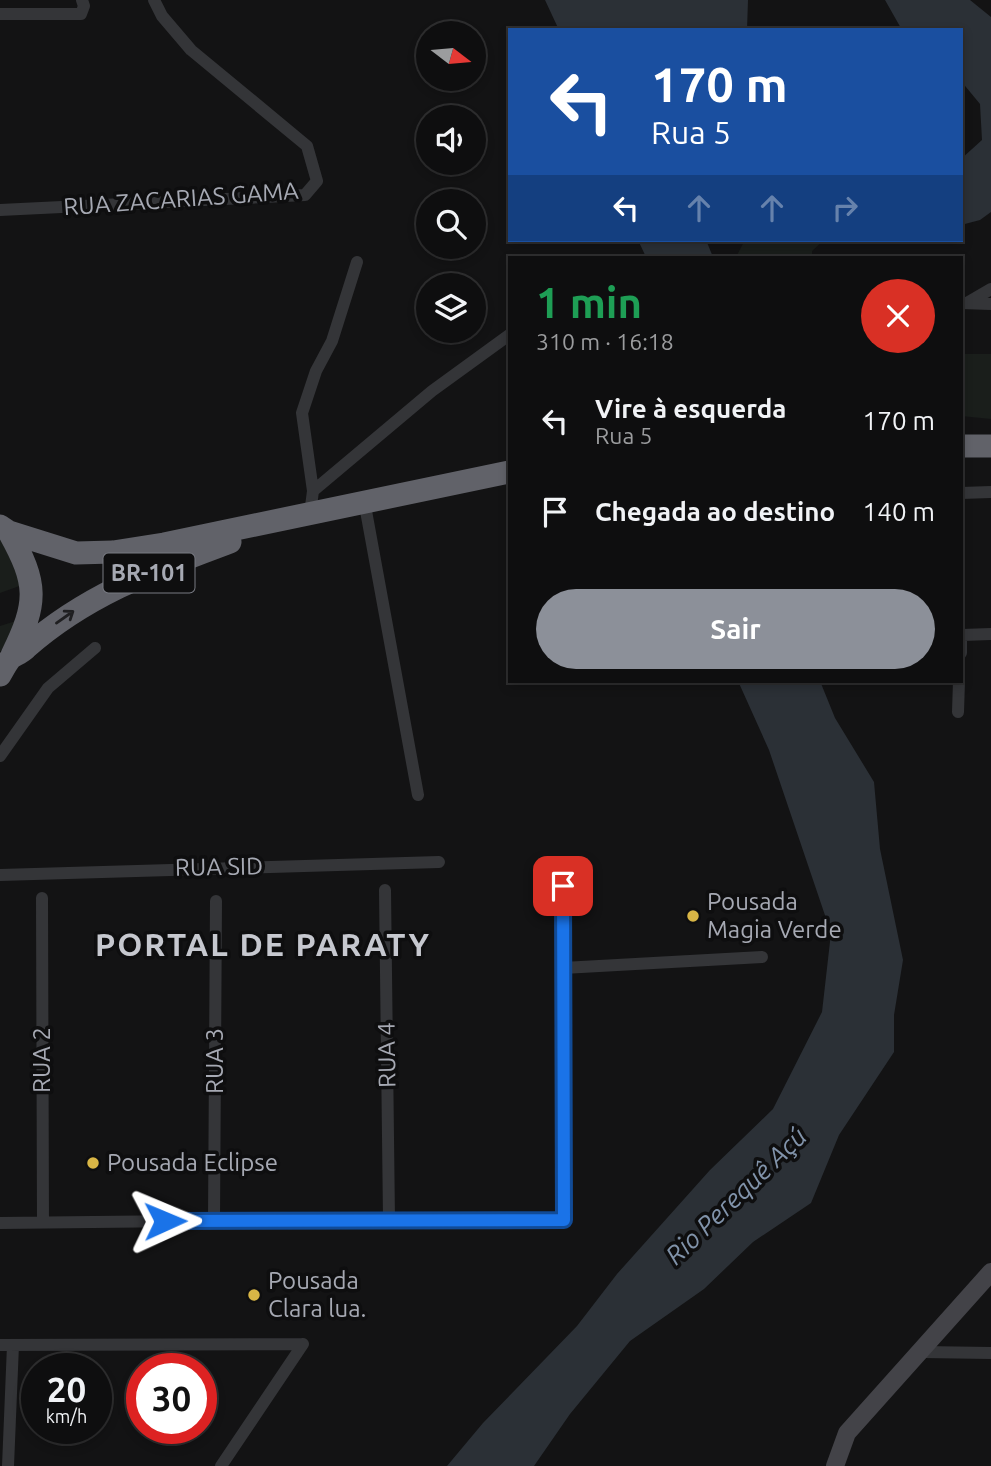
<!DOCTYPE html>
<html lang="pt">
<head>
<meta charset="utf-8">
<style>
  body { margin:0; font-family:Ubuntu,sans-serif; background:#171718; color:#f1f3f6; height:100vh; display:flex; flex-direction:column; font-size:26px; white-space:nowrap }
  * { box-sizing:border-box; margin:0 }
  p { font-size:23px; color:#9b9c9e }
  .icon { flex:none; width:38px; height:38px; fill:none; stroke:currentColor; stroke-width:2; stroke-linecap:round; stroke-linejoin:round }
  .map { position:relative; flex:1; overflow:hidden }
  .sheet { position:absolute; left:508px; top:256px; width:455px; height:427px; display:flex; flex-direction:column; background:#0e0e0f; border-radius:0px; box-shadow:0 4px 10px #0003,0 0 0 2px #2e2e2f }
  .sheet>* { flex:none }
  .guide { position:absolute; left:508px; top:28px; width:455px; height:214px; border-radius:0px; box-shadow:0 4px 10px #0003,0 0 0 2px #2e2e2f; background:#1a4fa0; color:#fff; overflow:hidden }
  .needle { width:46px; rotate:106deg }
  .tools { position:absolute; left:416px; top:21px; display:grid; gap:14px }
  .tools a { display:grid; place-items:center; width:70px; height:70px; border-radius:50%; background:#0e0e0f; box-shadow:0 4px 10px #0003,0 0 0 2px #2e2e2f; font-size:35px }
  .speed { position:absolute; left:21px; top:1353px; display:flex; gap:14px; font-size:35px; font-weight:700; text-align:center }
  .speed>* { display:grid; place-content:center; width:91px; height:91px; border-radius:50%; background:#0e0e0f; box-shadow:0 4px 10px #0003,0 0 0 2px #2e2e2f; line-height:1 }
  .speed small { font-size:18px; font-weight:400 }
  .speed .limit { border:10px solid #d22; background:#fff; color:#111 }
  .pin { position:absolute; display:grid; place-items:center; width:60px; height:60px; color:#fff; margin:-30px; border-radius:14px; box-shadow:0 4px 10px #0006 }
  .me { position:absolute; width:77px; margin:-38px; rotate:89deg; stroke-linejoin:round; filter:drop-shadow(0 0 5px #0008) }
  .turn { display:flex; align-items:center; gap:24px; height:147px; padding:0 28px; font-size:32px }
  .turn .icon { width:91px; height:91px; stroke-width:2.5 }
  .turn b { display:block; font-size:49px; line-height:60px }
  .lanes { display:flex; align-items:center; height:66px; padding:0 28px; background:#0003; justify-content:center; gap:35px; direction:ltr }
  .lanes .off { opacity:.35 }
  .round { display:grid; place-items:center; flex:none; width:74px; height:74px; border-radius:37px; background:#171718 }
  .summary { display:flex; align-items:center; justify-content:space-between; height:119px; padding:0 28px }
  h1 { font-size:42px; font-weight:700; line-height:52px; color:#1e9e55 }
  .cta { display:flex; gap:14px; margin-top:auto; padding:14px 28px }
  .cta a { flex:1; height:80px; border-radius:42px; background:#8c9099; color:#fff; font-size:28px; font-weight:700; line-height:80px; text-align:center }
  ul { padding:0; list-style:none }
  li { display:flex; align-items:center; gap:21px; height:91px; padding:0 28px }
  li div { flex:1 }
  li b { display:block; font-size:26px }
  li em { font-style:normal }
  .map>svg:first-child { display:block }
</style>
</head>
<body>
<div class="map">
<svg width="991" height="1466" viewBox="0 0 991 1466">
  <rect width="100%" height="100%" fill="#131314"/>
  <!-- green -->
  <path fill="#1a1e1b" d="M745 240H824L812 251V257H736Z
    M961 354H991V419L961 416Z
    M0 540 6 545 25 584 0 593Z
    M19 620 12 634 0 652V626Z"/>
  <!-- water -->
  <path fill="#2b3036" d="M545 0H748L747 30H559Z
    M885 0H970L991 17V212L980 220 961 225V159L982 140 980 104 961 81V30H902Z
    M638 240H706L713 257H646Z
    M738 681H820L835 718 874 782 880 849 903 960 894 1015V1052L839 1135 811 1203 753 1242 704 1289 630 1341 570 1414 534 1466H447L483 1423 577 1326 617 1274 710 1170 773 1109 822 1012 831 933 769 750Z"/>
  <g fill="none" stroke-linecap="round" stroke-linejoin="round">
    <!-- street -->
    <path stroke="#343538" stroke-width="12" d="M0 14H81L84 6 82 0
      M0 210 305 195 317 181 307 146 191 50 162 16 154 0
      M961 303 991 304
      M967 303 991 289
      M313 491 432 391 509 335
      M961 493 991 492
      M364 500 418 795
      M310 514 313 491 302 413 316 371 332 341 357 262
      M961 634V653
      M962 635 991 634
      M958 712 959 681
      M0 756 48 688 95 648
      M0 875 439 862
      M385 890 389 1219
      M42 898 43 1222
      M563 968 762 957
      M214 1220 216 901
      M0 1223 389 1219 564 1220 563 886
      M0 1345 303 1344
      M922 1352 991 1353
      M8 1466 13 1345
      M221 1466 303 1344"/>
    <!-- secondary -->
    <path stroke="#434348" stroke-width="18" d="M835 1466 847 1433 991 1272"/>
    <!-- highway -->
    <path stroke="#616269" stroke-width="23" d="M961 446H991
      M0 526 9 532 76 553 113 552 164 544 509 472
      M9 532C38 584 38 602 12 655
      M0 675C4 669 7 661 12 657 17 654 22 652 26 648 87 594 155 570 230 542"/>
  </g>
  <!-- one-way arrows -->
  <defs><path id="oneway-shaft" d="M-6 0H5M1.5-3L5.5 0L1.5 3" fill="none" stroke-width="1.6" stroke-linecap="round" stroke-linejoin="round" transform="scale(1.75)"/></defs>
  <use stroke="#1f1f21" href="#oneway-shaft" transform="translate(65 617) rotate(-35)"/>
  <g fill="none" stroke-linecap="round" stroke-linejoin="round">
    <!-- route casing -->
    <g stroke="#114b97" stroke-width="18">
      <path id="route" d="M165 1221 564 1220 563 886"/>
    </g>
    <!-- route -->
    <use href="#route" stroke="#1a73e8" stroke-width="12"/>
  </g>
  <!-- markers -->
  <g fill="#d9b646" stroke="#0e0e0f" stroke-width="2.5">
    <circle cx="693" cy="916" r="7"/>
    <circle cx="93" cy="1163" r="7"/>
    <circle cx="254" cy="1295" r="7"/>
  </g>
  <g text-anchor="middle" stroke-width="7" stroke-linejoin="round" paint-order="stroke">
    <!-- shield labels -->
    <rect fill="#0e0e0f" stroke="#787a82" stroke-width="2" x="103.5" y="553.5" width="91" height="39" rx="5"/>
    <g font-size="23" font-weight="bold" fill="#a6a9b3">
      <text x="149" y="581">BR-101</text>
    </g>
    <!-- street labels -->
    <g font-size="24" fill="#a6a9b3" stroke="#0e0e0f">
      <text transform="translate(181 199) rotate(-4)" y="8">RUA ZACARIAS GAMA</text>
      <text transform="translate(219 867) rotate(-1)" y="8">RUA SID</text>
      <text transform="translate(387 1055) rotate(-91)" y="8">RUA 4</text>
      <text transform="translate(42 1060) rotate(-90)" y="8">RUA 2</text>
      <text transform="translate(215 1061) rotate(-90)" y="8">RUA 3</text>
    </g>
    <!-- poi labels -->
    <g font-size="24" fill="#a6a9b3" stroke="#0e0e0f" text-anchor="start">
      <text x="707" y="910">Pousada<tspan x="707" dy="28">Magia Verde</tspan></text>
      <text x="107" y="1171">Pousada Eclipse</text>
      <text x="268" y="1289">Pousada<tspan x="268" dy="28">Clara lua.</tspan></text>
    </g>
    <!-- water labels -->
    <g font-size="26" font-style="italic" fill="#8193aa" stroke="#0e0e0f">
      <text transform="translate(736 1196) rotate(-44)" y="9">Rio Perequê Açú</text>
    </g>
    <!-- district labels -->
    <g font-size="32" font-weight="bold" letter-spacing="2" fill="#c6c8cf" stroke="#0e0e0f">
      <text x="263" y="956">PORTAL DE PARATY</text>
    </g>
  </g>
</svg>
<div class="tools">
<a><svg class="needle" viewBox="-14 -14 28 28"><path d="M0-13l5 13h-10z" fill="#e53935"/><path d="M0 13l5-13h-10z" fill="#9b9c9e"/></svg></a>
<a><svg class="icon" aria-label="sound" viewBox="0 0 24 24"><path d="M4 9h4l5-4v14l-5-4H4zM17 9q2 3 0 6"/></svg></a>
<a><svg class="icon" aria-label="search" viewBox="0 0 24 24"><circle cx="10" cy="10" r="6"/><path d="M15 15l6 6"/></svg></a>
<a><svg class="icon" aria-label="layers" viewBox="0 0 24 24"><path d="M12 4l9 5-9 5-9-5zM3 14l9 5 9-5"/></svg></a>
</div>
<div class="speed"><div>20<small>km/h</small></div><div class="limit">30</div></div>
<div class="pin" style="left:563px;top:886px;background:#d93025"><svg class="icon" aria-label="arrive" viewBox="0 0 24 24"><path d="M6 21V4h12l-3 4 3 4H6"/></svg></div>
<svg class="me" style="left:165px;top:1221px" viewBox="-20 -20 40 40"><path d="M0-17L14 15 0 8-14 15z" fill="#1a73e8" stroke="#fff" stroke-width="4"/></svg>
<div class="guide">
<div class="turn"><svg class="icon" aria-label="left" viewBox="0 0 24 24"><path d="M17 20v-9H6M10 6l-5 5 5 5"/></svg><div><b>170 m</b>Rua 5</div></div>
<div class="lanes"><svg class="icon" aria-label="left" viewBox="0 0 24 24"><path d="M17 20v-9H6M10 6l-5 5 5 5"/></svg><svg class="icon off" aria-label="ahead" viewBox="0 0 24 24"><path d="M12 20V5M6 11l6-6 6 6"/></svg><svg class="icon off" aria-label="ahead" viewBox="0 0 24 24"><path d="M12 20V5M6 11l6-6 6 6"/></svg><svg class="icon off" aria-label="right" viewBox="0 0 24 24"><path d="M7 20v-9h11M14 6l5 5-5 5"/></svg></div>
</div>
<section class="sheet">
<div class="summary"><div><h1>1 min</h1><p>310 m · 16:18</p></div><a class="round" style="background:#d93025;color:#fff"><svg class="icon" aria-label="close" viewBox="0 0 24 24"><path d="M6 6l12 12M18 6L6 18"/></svg></a></div>
<ul>
<li><svg class="icon" aria-label="left" viewBox="0 0 24 24"><path d="M17 20v-9H6M10 6l-5 5 5 5"/></svg><div><b>Vire à esquerda</b><p>Rua 5</p></div><em>170 m</em></li>
<li><svg class="icon" aria-label="arrive" viewBox="0 0 24 24"><path d="M6 21V4h12l-3 4 3 4H6"/></svg><div><b>Chegada ao destino</b></div><em>140 m</em></li>
</ul>
<div class="cta"><a>Sair</a></div>
</section>
</div>
</body>
</html>
